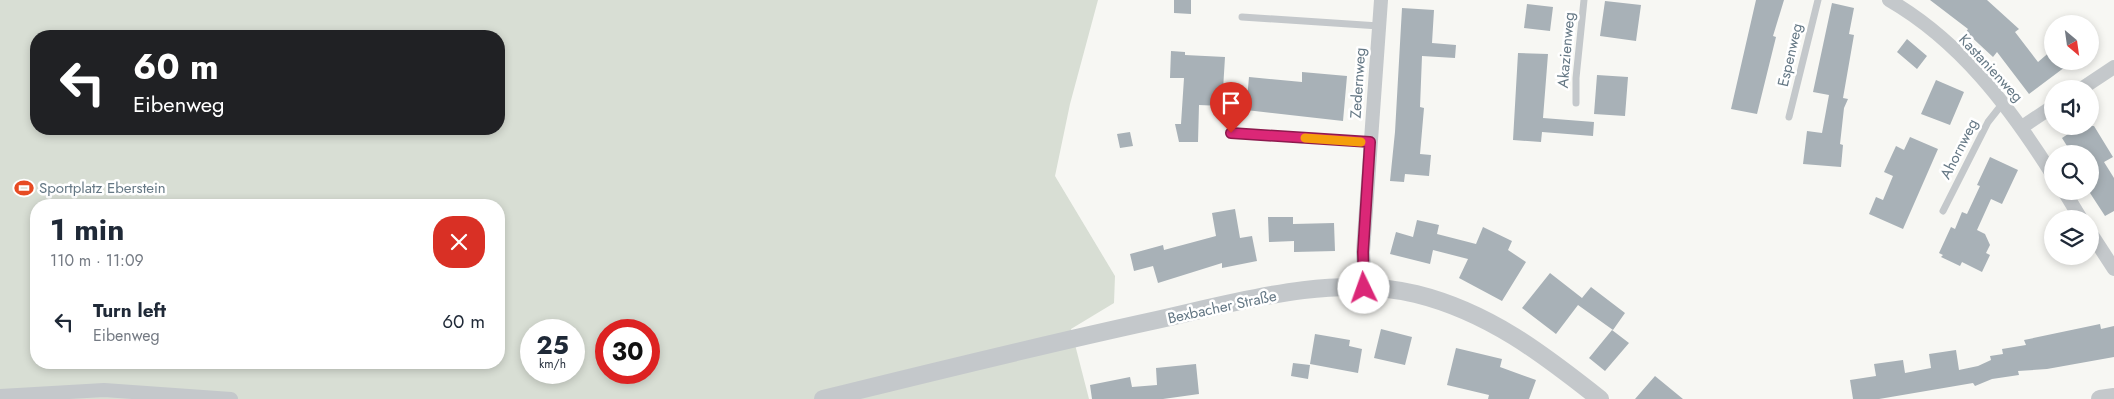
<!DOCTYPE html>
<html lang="en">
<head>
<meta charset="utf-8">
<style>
  body { margin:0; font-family:Jost,sans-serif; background:#f6f6f7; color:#1f2937; height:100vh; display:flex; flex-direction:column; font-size:19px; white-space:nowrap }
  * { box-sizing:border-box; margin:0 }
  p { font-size:16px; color:#747a83 }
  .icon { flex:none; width:28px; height:28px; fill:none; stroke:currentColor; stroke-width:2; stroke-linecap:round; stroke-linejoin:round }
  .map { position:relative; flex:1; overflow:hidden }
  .drawer { position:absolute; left:30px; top:199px; width:475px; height:170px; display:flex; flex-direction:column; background:#fff; border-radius:20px; box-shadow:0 2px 8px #0003 }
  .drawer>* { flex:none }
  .banner { position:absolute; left:30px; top:30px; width:475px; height:105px; border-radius:20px; box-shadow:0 2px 8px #0003; background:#202124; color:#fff; overflow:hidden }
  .needle { width:32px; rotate:151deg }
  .tools { position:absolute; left:2044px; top:15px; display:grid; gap:10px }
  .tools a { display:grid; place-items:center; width:55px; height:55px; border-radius:50%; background:#fff; box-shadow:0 2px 8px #0003; font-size:25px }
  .speed { position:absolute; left:520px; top:319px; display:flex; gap:10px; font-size:25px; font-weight:700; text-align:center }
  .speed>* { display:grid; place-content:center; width:65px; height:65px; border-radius:50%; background:#fff; box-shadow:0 2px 8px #0003; line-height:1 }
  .speed small { font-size:12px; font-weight:400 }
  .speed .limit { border:8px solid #d22; background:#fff; color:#111 }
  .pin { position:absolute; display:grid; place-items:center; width:42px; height:42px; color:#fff; margin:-51px -21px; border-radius:50% 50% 50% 0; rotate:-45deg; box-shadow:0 0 5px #0007 }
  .pin .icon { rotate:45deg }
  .me { position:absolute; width:55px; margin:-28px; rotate:357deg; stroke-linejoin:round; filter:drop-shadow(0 0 4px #0008) }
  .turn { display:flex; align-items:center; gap:18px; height:105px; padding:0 20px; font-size:22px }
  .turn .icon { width:65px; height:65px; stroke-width:2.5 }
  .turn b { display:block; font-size:35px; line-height:42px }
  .round { display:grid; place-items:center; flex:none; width:52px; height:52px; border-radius:20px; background:#f6f6f7 }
  .overview { display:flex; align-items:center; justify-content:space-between; height:85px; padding:0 20px }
  h1 { font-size:30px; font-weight:700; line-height:38px }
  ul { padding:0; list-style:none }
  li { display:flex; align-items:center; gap:15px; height:75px; padding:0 20px }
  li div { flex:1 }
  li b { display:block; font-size:19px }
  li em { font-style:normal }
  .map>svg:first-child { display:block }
</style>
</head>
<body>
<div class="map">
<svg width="2114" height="399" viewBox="0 0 2114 399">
  <rect width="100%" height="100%" fill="#f7f7f3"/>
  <!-- green -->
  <path fill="#d8ded4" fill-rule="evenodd" d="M0 0H1098L1070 104 1055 176 1115 276 1114 303 1071 329 1089 399H0ZM36 36H499V129H36ZM36 205H499V362H36ZM531 330H574V372H531ZM606 330H649V372H606Z"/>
  <!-- building -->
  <path fill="#a8b1b7" d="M1174 0H1191V14L1174 13Z
    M1756 0H1784L1773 36 1776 37 1757 114 1731 109Z
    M1930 0H1987L2019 29 2015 32 2038 62 2052 50V61H2073L2029 94 1997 52 1993 57 1966 32 1968 29Z
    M1605 1 1641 5 1636 41 1600 36Z
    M1832 3 1854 8 1849 34 1854 35 1843 98 1848 99 1844 108 1840 144 1843 145 1841 167 1803 164 1807 131 1822 133 1829 95 1813 92Z
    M1527 4 1553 7 1550 31 1524 28Z
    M1402 8 1434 10 1432 43 1456 45 1455 58 1422 56 1420 107 1424 108 1420 154 1431 155 1429 176 1405 174 1404 182 1390 181 1395 132Z
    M1907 39 1927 56 1917 69 1897 52Z
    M1171 51 1185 52V55L1225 57 1222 106 1199 105 1198 142H1179L1175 124H1181L1184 78H1170Z
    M1518 53 1548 54 1543 118 1594 122 1593 136 1542 132 1541 142 1513 140Z
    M1302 72 1347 76 1343 121 1246 110 1249 77 1302 82Z
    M1597 75 1628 77 1625 116 1594 114Z
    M1936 80 1964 92 1950 125 1921 114Z
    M2080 126H2094L2113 157 2104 162 2114 178V211L2105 216 2090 193V154H2072L2062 138Z
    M1130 132 1133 146 1120 148 1117 134Z
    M1910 137 1938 149 1903 229 1869 214 1876 197 1883 200 1893 176 1884 172 1896 146 1904 150Z
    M1990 157 2018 170 2002 204 1991 199 1977 230 1985 234 1990 245 1986 253 1990 255 1982 272 1962 262 1960 266 1941 257 1943 255 1939 253 1951 227 1955 229 1962 212 1967 214 1980 186 1977 185Z
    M1235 209 1240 238 1252 236 1257 261 1222 268V263L1158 283 1153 266 1134 271 1130 254 1163 245 1164 250 1216 236 1212 213Z
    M1268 217H1293V224L1334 223 1335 251 1294 252V241L1269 242Z
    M1417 220 1439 225 1437 234 1476 244 1483 227 1512 241 1508 250 1526 262 1502 301 1459 278 1468 259 1433 250 1430 264 1390 254 1396 232 1413 237Z
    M1550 273 1582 298 1591 287 1625 313 1613 330 1578 305 1556 334 1522 308Z
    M2100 324 2101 329 2114 326V357L2047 369 2018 371 2019 375 1992 379 1975 386 1973 383 1879 399H1853L1850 380 1876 376 1874 364 1903 360 1905 373 1931 368 1929 354 1956 350 1959 370 1978 366 1991 360 1990 356 2003 354 2002 349 2026 345 2024 340Z
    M1381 329 1412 337 1405 365 1374 358Z
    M1612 330 1629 343 1605 371 1589 358Z
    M1315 334 1350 340 1349 346 1362 349 1358 373 1310 364Z
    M1456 348 1502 359 1500 367 1536 380 1529 399H1488L1489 395 1447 385Z
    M1293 363 1310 365 1308 379 1291 376Z
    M1196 364 1199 394 1163 399H1092L1090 385 1130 377 1132 387 1157 385 1156 368Z
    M1655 376 1683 399H1635Z"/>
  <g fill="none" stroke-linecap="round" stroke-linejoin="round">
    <!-- service -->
    <path stroke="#c4c8cb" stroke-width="7" d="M1242 17 1379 26
      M1576 103V78L1584 0
      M1789 117 1818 0
      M1231 133 1370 142
      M1943 211 1988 122 2003 103"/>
    <!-- minor -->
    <path stroke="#c4c8cb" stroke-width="14" d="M1889 0C1960 41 2009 106 2052 174
      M2081 89 2114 67
      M2022 127 2052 107
      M2064 191 2081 219
      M2090 232 2114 269
      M1365 288 1363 252 1381 0
      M0 396 104 390 231 399"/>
    <!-- tertiary -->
    <path stroke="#c4c8cb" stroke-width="18" d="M823 399C932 372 1042 345 1152 321 1234 303 1332 273 1416 294 1489 312 1543 354 1600 399
      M2100 399 2114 397"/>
  </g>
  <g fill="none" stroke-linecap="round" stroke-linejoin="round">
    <!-- route casing -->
    <g stroke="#8e194d" stroke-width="12">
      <path id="route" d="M1231 133 1370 142 1363 252 1364 288"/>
    </g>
    <!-- route -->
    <use href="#route" stroke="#db2777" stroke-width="9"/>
    <!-- slow -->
    <path stroke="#f59e0b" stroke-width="9" d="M1305 138 1361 142"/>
  </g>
  <!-- icons -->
  <defs>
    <g id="stadium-bare" transform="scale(1.5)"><path d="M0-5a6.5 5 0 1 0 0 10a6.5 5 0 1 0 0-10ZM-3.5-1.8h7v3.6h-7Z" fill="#e74b23" stroke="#fff" stroke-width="2.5" paint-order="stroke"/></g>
  </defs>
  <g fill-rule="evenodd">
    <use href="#stadium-bare" x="24" y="188"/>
  </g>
  <g text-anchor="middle" stroke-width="5" stroke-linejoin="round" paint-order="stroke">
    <!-- street labels -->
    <g font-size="15" fill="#657885" stroke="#fff">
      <text transform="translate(1566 50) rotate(-85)" y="5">Akazienweg</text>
      <text transform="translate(1790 55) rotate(-77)" y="5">Espenweg</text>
      <text transform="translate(1991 68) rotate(47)" y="5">Kastanienweg</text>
      <text transform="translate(1358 83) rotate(-86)" y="5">Zedernweg</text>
      <text transform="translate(1959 149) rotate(-63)" y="5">Ahornweg</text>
      <text transform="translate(1222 307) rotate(-12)" y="5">Bexbacher Straße</text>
    </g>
    <!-- poi labels -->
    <g font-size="15" fill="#657885" stroke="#fff" text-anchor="start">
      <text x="39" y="193">Sportplatz Eberstein</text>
    </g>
  </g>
</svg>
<div class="tools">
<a><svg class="needle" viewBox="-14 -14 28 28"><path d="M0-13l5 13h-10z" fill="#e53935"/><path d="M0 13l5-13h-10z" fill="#747a83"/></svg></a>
<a><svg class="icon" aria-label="sound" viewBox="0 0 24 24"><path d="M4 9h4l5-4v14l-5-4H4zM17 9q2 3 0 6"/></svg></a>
<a><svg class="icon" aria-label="search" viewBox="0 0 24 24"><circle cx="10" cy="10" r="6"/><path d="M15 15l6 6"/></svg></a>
<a><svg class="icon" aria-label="layers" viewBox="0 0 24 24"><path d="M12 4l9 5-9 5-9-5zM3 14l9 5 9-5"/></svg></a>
</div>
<div class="speed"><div>25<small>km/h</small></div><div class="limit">30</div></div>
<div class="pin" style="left:1231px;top:133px;background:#d93025"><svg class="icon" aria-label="arrive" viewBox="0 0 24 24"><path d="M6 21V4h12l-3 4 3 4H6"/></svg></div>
<svg class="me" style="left:1364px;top:288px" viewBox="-20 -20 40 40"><circle r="19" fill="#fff"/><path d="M0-13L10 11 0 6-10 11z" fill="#db2777"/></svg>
<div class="banner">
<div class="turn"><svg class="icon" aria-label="left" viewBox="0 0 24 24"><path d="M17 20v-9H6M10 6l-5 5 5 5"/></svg><div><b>60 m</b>Eibenweg</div></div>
</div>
<section class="drawer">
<div class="overview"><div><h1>1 min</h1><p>110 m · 11:09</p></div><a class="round" style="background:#d93025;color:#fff"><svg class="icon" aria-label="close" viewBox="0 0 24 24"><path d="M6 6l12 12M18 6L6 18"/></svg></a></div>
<ul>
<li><svg class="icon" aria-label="left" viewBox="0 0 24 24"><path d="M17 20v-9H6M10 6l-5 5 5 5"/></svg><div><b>Turn left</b><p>Eibenweg</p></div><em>60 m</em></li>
</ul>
</section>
</div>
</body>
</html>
